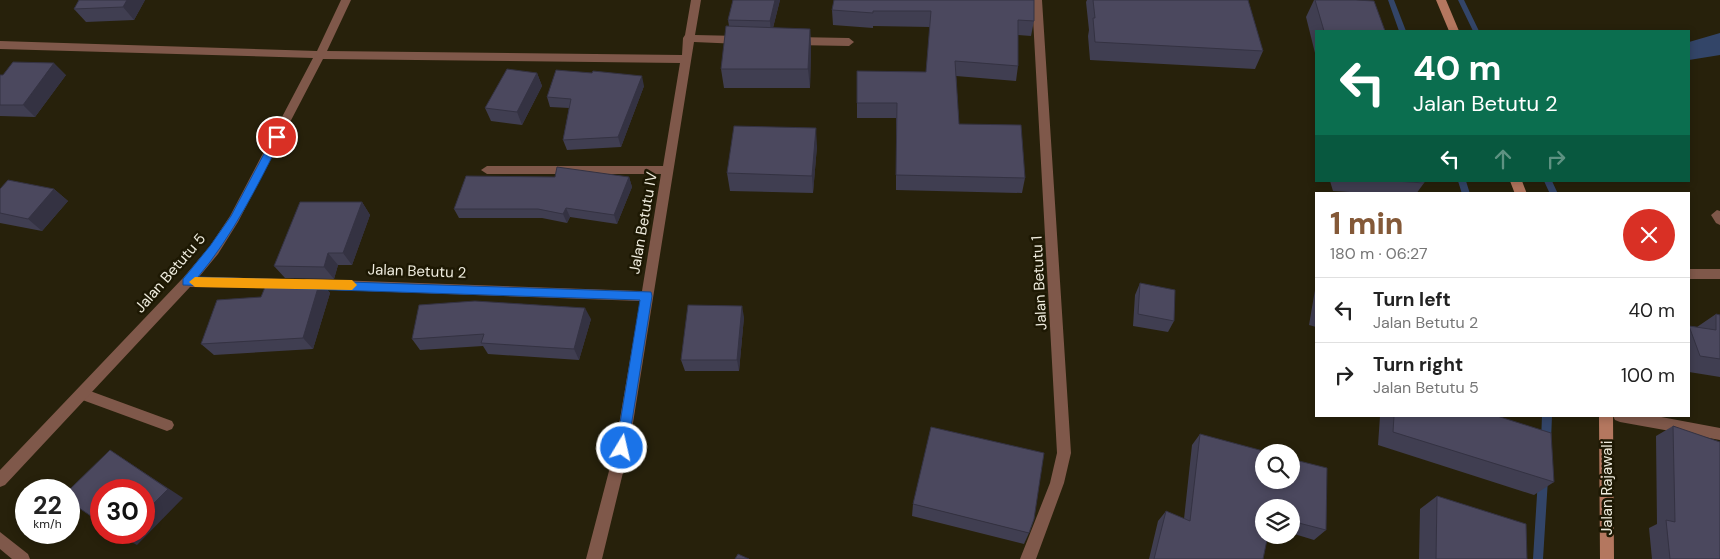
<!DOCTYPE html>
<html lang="en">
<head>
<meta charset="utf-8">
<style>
  body { margin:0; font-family:"DM Sans",sans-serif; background:#f6f6f6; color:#222; height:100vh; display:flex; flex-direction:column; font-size:19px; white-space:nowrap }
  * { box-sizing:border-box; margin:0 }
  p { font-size:16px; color:#767676 }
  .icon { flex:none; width:28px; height:28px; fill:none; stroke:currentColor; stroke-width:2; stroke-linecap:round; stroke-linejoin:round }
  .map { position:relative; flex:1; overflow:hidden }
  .details { position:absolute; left:1315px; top:192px; width:375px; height:225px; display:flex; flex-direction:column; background:#fff; border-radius:0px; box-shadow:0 2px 8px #0003 }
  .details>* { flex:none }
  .banner { position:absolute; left:1315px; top:30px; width:375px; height:152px; border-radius:0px; box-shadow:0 2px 8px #0003; background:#0b6e4f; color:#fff; overflow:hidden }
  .tools { position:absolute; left:1255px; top:444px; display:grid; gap:10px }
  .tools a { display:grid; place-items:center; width:45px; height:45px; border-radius:50%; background:#fff; box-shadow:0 2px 8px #0003; font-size:25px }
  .speed { position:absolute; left:15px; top:479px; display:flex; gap:10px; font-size:25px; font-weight:700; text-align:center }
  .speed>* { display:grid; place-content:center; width:65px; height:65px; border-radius:50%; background:#fff; box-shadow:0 2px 8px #0003; line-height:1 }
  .speed small { font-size:12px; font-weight:400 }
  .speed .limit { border:8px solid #d22; background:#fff; color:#111 }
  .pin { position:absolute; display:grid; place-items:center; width:42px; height:42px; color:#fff; margin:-21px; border:2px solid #fff; border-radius:50%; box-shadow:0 1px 5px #0007 }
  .me { position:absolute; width:55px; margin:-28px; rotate:9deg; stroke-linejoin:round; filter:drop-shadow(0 0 4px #0008) }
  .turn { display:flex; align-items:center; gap:18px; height:105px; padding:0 15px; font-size:22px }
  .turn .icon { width:65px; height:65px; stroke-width:2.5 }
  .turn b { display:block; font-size:35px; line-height:42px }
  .lanes { display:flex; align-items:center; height:48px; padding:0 15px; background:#0003; justify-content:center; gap:25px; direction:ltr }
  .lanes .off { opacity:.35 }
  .round { display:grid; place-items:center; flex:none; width:52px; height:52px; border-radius:26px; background:#f6f6f6 }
  .head { display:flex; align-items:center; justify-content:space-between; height:85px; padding:0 15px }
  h1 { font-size:30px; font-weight:800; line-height:38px; color:#845938 }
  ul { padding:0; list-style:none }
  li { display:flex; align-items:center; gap:15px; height:65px; padding:0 15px; border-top:1px solid #e0e0e0 }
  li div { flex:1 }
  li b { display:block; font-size:19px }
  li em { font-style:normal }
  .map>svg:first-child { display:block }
</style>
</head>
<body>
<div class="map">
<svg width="1720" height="559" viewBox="0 0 1720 559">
  <rect width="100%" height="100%" fill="#27210b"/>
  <!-- water -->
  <path fill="#334568" d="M1720 33V55L1689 60V42Z"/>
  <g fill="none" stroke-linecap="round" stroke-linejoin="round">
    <!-- stream -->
    <path fill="#334568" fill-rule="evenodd" d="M1388 0H1394L1406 31H1399Z
      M1458 0H1464L1479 31H1473Z
      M1458 181H1466L1470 194H1462Z
      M1544 181H1552L1558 194H1550Z
      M1542 416H1552L1551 441 1549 444 1546 446 1543 444 1541 441Z
      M1543 474 1547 476 1548 479 1543 559H1533L1538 479 1539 476Z"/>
    <!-- lane -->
    <path fill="#7f584a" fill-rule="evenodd" d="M1717 210 1720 211V225L1716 223 1711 215Z
      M1689 269H1720V279H1689Z
      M82 388 172 421 174 425 172 429 167 431 77 398 75 394 77 390Z"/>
    <!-- street -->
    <path fill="#7f584a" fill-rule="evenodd" d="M341 0H351L327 51 682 55 683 38 685 35 691 0H701L695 35 740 36 745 40 740 44 694 42 629 448 602 559H586L615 448 640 301 307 289 303 288 301 284 303 280 307 279 642 291 661 174H487L481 170 487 166H663L680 63 323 59 238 222 218 254 199 277 282 279 286 280 288 284 286 288 190 287 5 485 0 487V470L183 278 210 246 230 216 313 58 0 49V41L317 51Z
      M1032 0H1042L1071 453 1064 483 1036 559H1020L1050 483 1057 453Z
      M795 37 849 38 854 42 849 46 795 45 790 41Z
      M1613 416H1656L1720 428V440L1620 422 1615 420Z
      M0 532 28 554 30 559H12L0 549Z"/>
    <!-- secondary -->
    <path fill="#b4775f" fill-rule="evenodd" d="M1436 0H1446L1459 31H1449Z
      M1510 181H1522L1527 194H1515Z
      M1599 416H1613L1614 559H1600Z"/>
  </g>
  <!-- wall -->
  <path fill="#403e51" d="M79 0H145L134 20 86 22 74 9Z
    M733 0H780L773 28 810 29 811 48 810 88H724L721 69 729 26 728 20Z
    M834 0 1034 21 1031 36 1018 35V66L1016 81 956 76 959 124 1025 178 1022 193 896 190V118H857V71L926 72 930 27 873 26V28L833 25 832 10Z
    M1087 0H1248L1263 51 1255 69 1090 60 1088 36 1089 30 1086 2Z
    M1314 0H1356L1385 31H1316V57L1306 17Z
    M537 73 542 86 522 125 491 121 485 108Z
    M0 75H66L35 117 0 116Z
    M644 86 621 147 567 150 563 140 569 108 550 107 547 97Z
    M817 146 813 193 730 191 727 173Z
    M555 177H629L632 187 617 224 570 217 567 223 542 218H459L454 209Z
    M1330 181H1424V183L1416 194H1382L1333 191Z
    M54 189 68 201 42 231 0 223V213Z
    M362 202 370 215 352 265H338L334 279 285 278 274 266Z
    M320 281 330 293 313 349 214 355 201 344 261 297Z
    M1140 283 1174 321 1168 332 1133 326 1135 295Z
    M1316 284V327L1309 325Z
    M1716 314 1720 315V377L1689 372V326L1697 327Z
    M744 317 739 371H685L681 360Z
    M591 319 579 360 488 354 483 346 420 350 412 339Z
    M1380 416H1497L1554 482 1534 495 1378 445Z
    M1673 426 1720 559H1652L1649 528 1657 524 1656 436Z
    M1200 434 1326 530 1314 540 1291 533V508H1264L1263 559H1149L1158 521 1166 511 1184 519 1192 445Z
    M1437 496 1527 559H1419L1420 509Z
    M913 504 1029 533 1024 544 912 516Z"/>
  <!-- shaded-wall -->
  <path fill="#343242" d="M127 0H145L134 20 123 7Z
    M775 0H780L771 35 770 21Z
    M810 29 811 48 810 88 808 69Z
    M54 63 66 75 35 117 23 105Z
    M537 73 542 86 522 125 517 112Z
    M642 76 644 86 621 147 618 137Z
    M816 128 817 146 813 193 812 176Z
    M629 177 632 187 617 224 614 215Z
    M54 189 68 201 42 231 28 219Z
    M362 202 370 215 352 265 343 253Z
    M566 208 570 217 567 223 563 214Z
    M328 253 338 265 334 279 324 267Z
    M320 281 330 293 313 349 303 338Z
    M742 306 744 317 739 371 737 360Z
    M585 308 591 319 579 360 574 349Z
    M110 450 183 498 137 545 120 536 124 532H144V513Z"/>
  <!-- building -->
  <path fill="#4b485e" stroke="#343242" d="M79 0H127L123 7 74 9Z
    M733 0H775L770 21 728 20Z
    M834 0H1034V21L1018 20V66L955 61 959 124 1021 125 1025 178 896 175 897 103H857V71L926 72 931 11H873V13L832 10Z
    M1093 0H1248L1263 51 1095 42 1093 18H1095Z
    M1315 0H1356L1374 1 1385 31H1324Z
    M726 26 810 29 808 69H721Z
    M13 62 54 63 23 105H0V75H3Z
    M507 69 537 73 517 112 485 108Z
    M556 70 592 73 593 71 642 76 618 137 563 140 571 99 547 97Z
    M734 126 816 128 812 176 727 173Z
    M557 167 629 177 614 215 566 208 563 214 538 209H454L466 176 555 177Z
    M8 180 54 189 28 219 0 213V189Z
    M1395 181H1424V183Z
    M300 202H362L343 253H328L324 267 274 266Z
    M268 280 320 281 303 338 201 344 217 300 261 297Z
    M1140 283 1175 290 1174 321 1138 314Z
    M475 301 585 308 574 349 481 343 484 334 412 339 419 305Z
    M688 305 742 306 737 360H681Z
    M1716 314 1720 315V359L1700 356 1689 326 1716 330Z
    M1394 416H1497L1551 433 1554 482 1393 432Z
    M1673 426 1720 442V559H1670L1666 520 1675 522Z
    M931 427 1044 453 1034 519 1029 533 913 504Z
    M1200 434 1267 452H1264V480H1291V459L1327 468 1326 530 1291 521V508H1264V535H1268L1263 559H1154L1166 511 1190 521Z
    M110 450 168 489 144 513V490H101V523L69 501V490Z
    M1437 496 1526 524 1527 559H1436Z
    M115 532H124L120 536Z
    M738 554 749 559H735Z"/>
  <!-- route -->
  <path fill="#1a73e8" stroke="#114b97" d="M277 133 282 137C257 187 233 235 198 277L651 292 652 296 627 452 622 454 618 452 616 448 640 300 183 285V279L210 246 231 216 274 135Z"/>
  <!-- slow -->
  <path fill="#f59e0b" d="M195 277 352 280 357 285 352 290 195 287 189 282Z"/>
  <g text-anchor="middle" stroke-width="5" stroke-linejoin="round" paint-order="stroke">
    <!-- street labels -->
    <g font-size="15" fill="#efecde" stroke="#1d1803">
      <text transform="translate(643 223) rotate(-80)" y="5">Jalan Betutu IV</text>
      <text transform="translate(417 271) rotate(2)" y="5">Jalan Betutu 2</text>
      <text transform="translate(170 273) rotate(-49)" y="5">Jalan Betutu 5</text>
      <text transform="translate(1039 283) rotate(-93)" y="5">Jalan Betutu 1</text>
      <text transform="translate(1607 488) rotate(-90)" y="5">Jalan Rajawali</text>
    </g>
  </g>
</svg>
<div class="tools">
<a><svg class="icon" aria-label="search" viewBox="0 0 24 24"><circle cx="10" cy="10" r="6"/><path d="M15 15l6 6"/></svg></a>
<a><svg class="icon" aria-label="layers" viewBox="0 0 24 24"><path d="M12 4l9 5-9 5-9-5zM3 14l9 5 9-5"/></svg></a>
</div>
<div class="speed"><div>22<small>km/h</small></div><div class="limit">30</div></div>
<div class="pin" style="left:277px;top:137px;background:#d93025"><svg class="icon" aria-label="arrive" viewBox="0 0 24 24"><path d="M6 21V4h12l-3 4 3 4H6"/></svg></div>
<svg class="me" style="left:622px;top:448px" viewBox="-20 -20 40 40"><circle r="17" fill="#1a73e8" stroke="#fff" stroke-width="3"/><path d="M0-11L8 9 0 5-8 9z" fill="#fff"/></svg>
<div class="banner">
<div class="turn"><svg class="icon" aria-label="left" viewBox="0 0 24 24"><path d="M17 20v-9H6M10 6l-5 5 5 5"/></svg><div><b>40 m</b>Jalan Betutu 2</div></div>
<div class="lanes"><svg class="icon" aria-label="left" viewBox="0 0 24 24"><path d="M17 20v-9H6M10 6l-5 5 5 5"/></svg><svg class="icon off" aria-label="ahead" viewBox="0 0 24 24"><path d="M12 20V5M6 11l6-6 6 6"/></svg><svg class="icon off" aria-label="right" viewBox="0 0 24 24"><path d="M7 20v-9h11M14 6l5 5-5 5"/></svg></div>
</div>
<section class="details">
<div class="head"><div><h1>1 min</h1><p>180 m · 06:27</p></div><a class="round" style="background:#d93025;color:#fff"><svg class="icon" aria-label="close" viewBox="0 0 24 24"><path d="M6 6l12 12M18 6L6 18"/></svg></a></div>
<ul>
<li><svg class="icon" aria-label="left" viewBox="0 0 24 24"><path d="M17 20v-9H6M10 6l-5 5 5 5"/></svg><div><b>Turn left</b><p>Jalan Betutu 2</p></div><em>40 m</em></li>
<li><svg class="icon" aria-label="right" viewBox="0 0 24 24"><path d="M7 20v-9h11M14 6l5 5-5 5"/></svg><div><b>Turn right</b><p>Jalan Betutu 5</p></div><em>100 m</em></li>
</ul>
</section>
</div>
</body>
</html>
